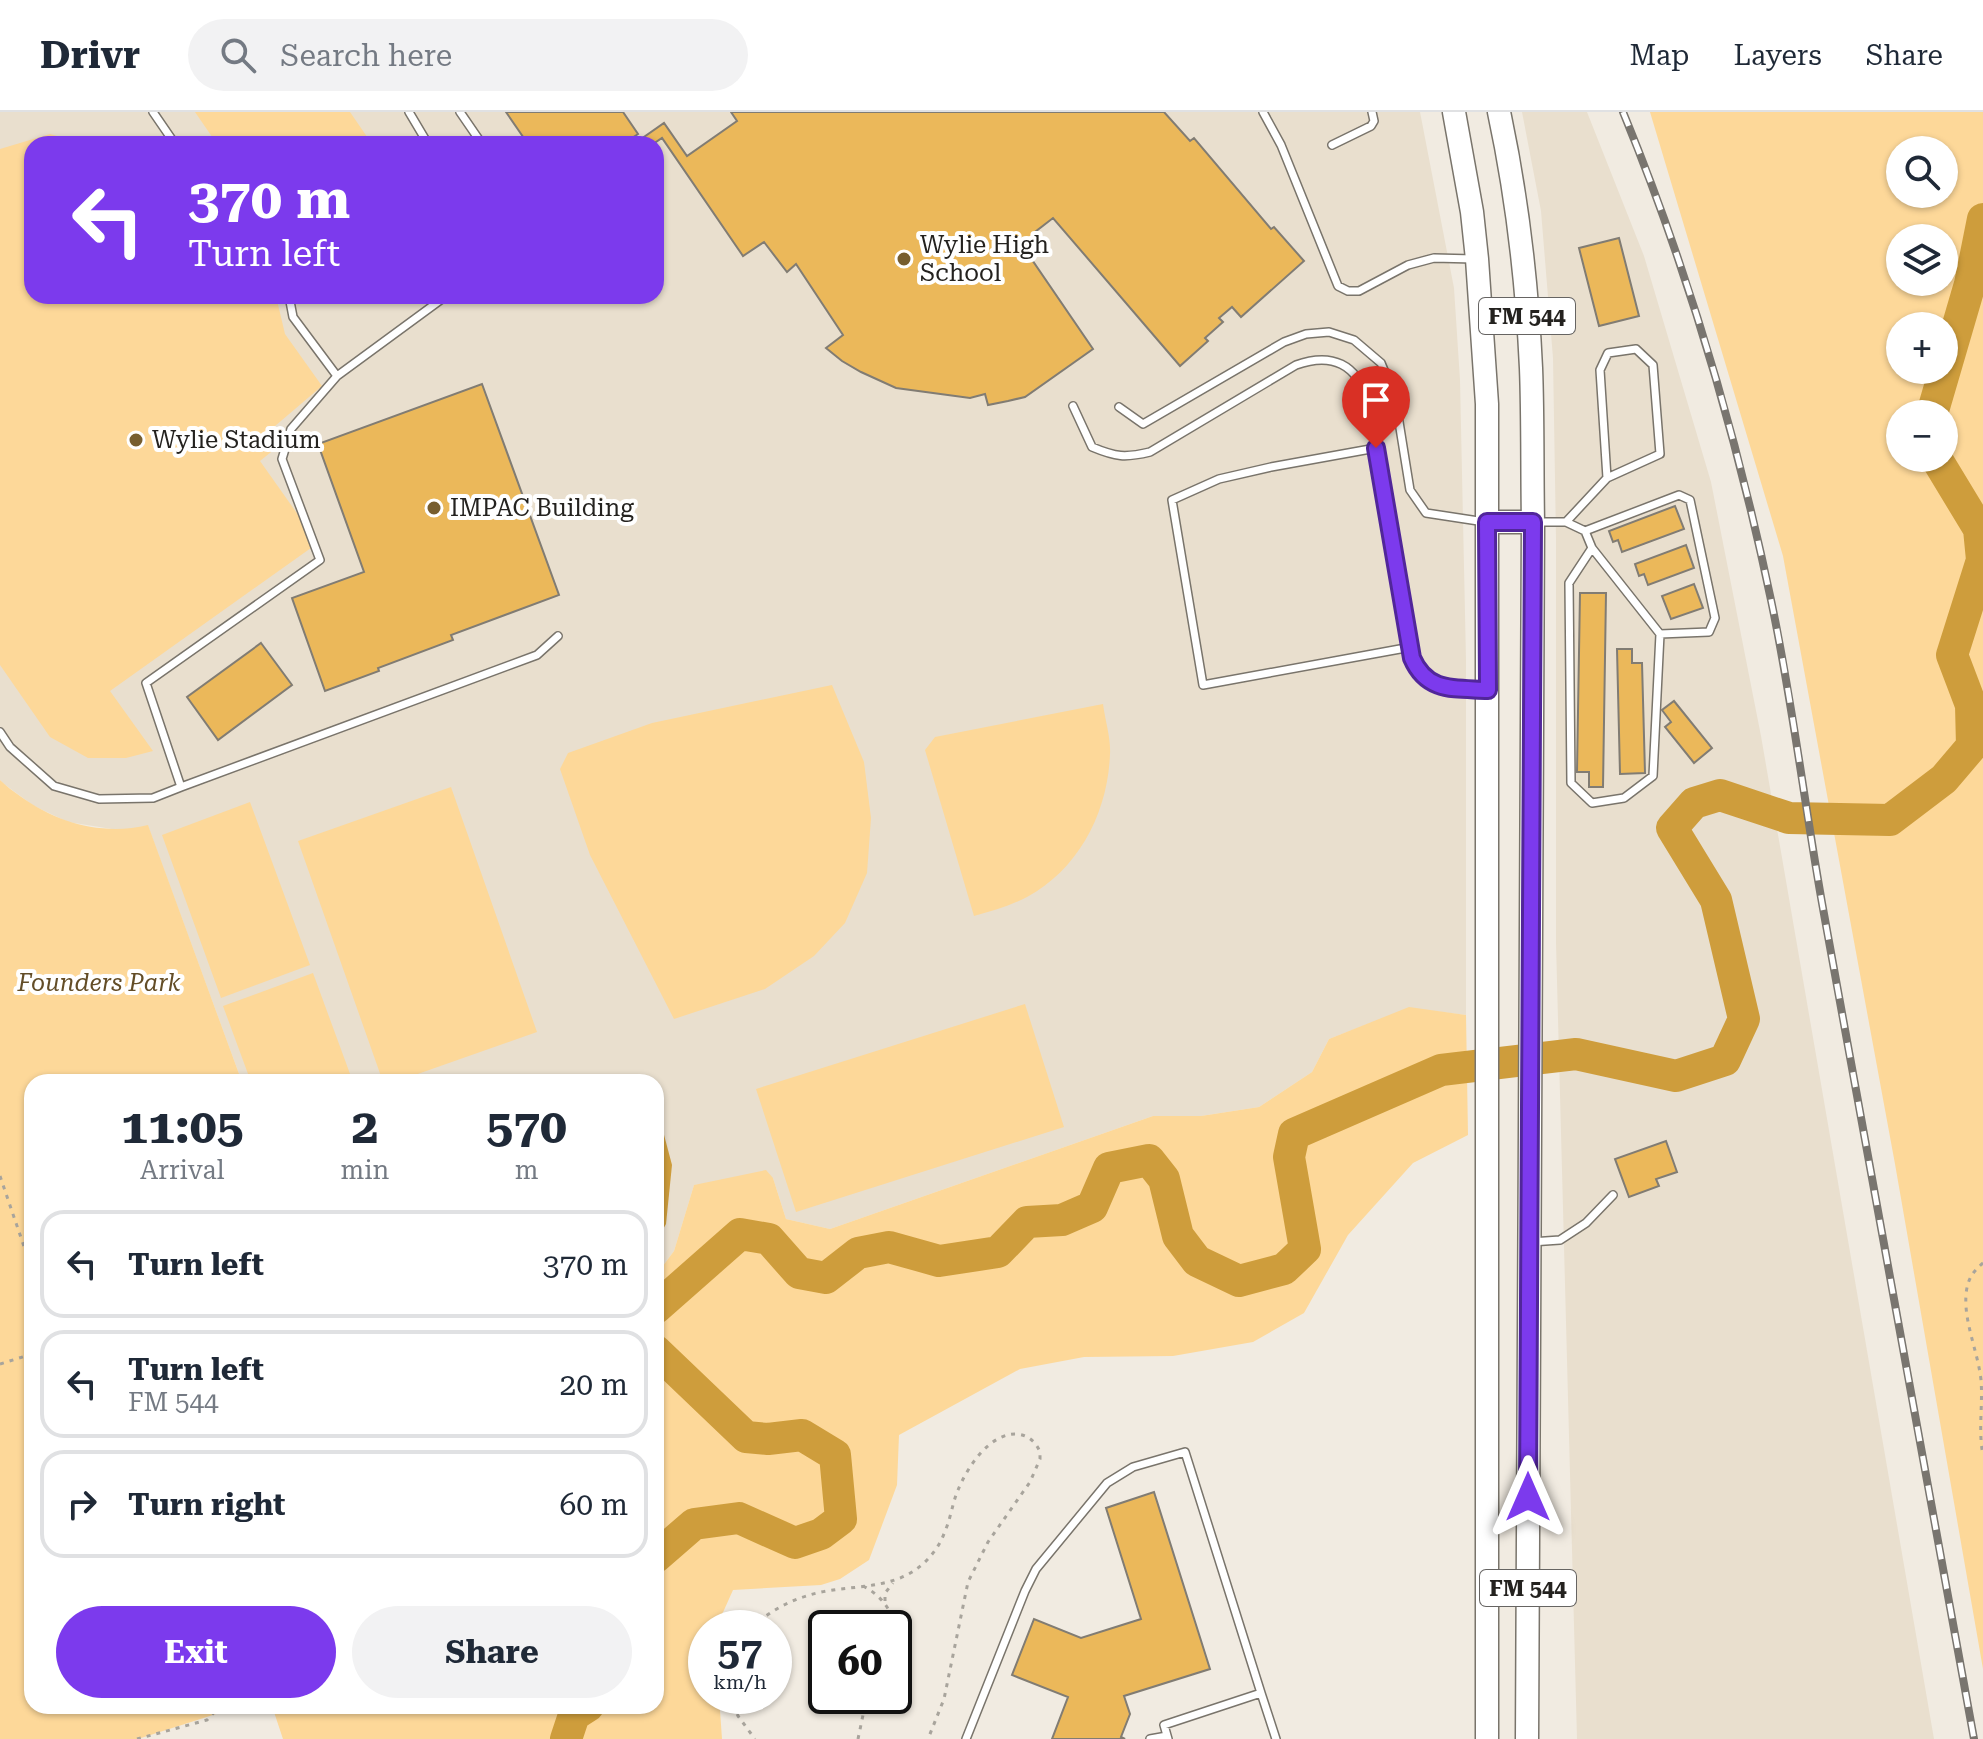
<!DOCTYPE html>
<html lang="en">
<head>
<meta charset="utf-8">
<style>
  body { margin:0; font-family:"Roboto Serif",serif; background:#f2f2f3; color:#1f2937; height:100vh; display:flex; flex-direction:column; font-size:30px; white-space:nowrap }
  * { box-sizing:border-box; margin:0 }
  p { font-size:26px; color:#747a83 }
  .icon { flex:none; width:44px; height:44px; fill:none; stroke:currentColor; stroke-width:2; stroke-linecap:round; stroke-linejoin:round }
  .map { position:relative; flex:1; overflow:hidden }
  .drawer { position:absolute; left:24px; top:962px; width:640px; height:640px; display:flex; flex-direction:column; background:#fff; border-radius:24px; box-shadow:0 2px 6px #0004 }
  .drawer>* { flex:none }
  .banner { position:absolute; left:24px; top:24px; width:640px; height:168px; border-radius:24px; box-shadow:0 2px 6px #0004; background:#7c3aed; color:#fff; overflow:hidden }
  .tools { position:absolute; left:1886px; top:24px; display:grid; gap:16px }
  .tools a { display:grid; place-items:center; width:72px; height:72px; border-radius:50%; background:#fff; box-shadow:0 2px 6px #0004; font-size:40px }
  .speed { position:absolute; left:688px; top:1498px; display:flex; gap:16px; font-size:40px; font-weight:700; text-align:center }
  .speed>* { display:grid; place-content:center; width:104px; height:104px; border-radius:50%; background:#fff; box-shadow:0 2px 6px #0004; line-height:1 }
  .speed small { font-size:20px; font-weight:400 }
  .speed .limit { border:4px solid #111; border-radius:12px; background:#fff; color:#111 }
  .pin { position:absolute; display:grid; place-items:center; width:68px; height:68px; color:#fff; margin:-82px -34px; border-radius:50% 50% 50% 0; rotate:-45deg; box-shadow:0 0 8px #0007 }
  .pin .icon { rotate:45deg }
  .me { position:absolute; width:88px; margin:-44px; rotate:0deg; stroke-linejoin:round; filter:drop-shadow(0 0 6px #0008) }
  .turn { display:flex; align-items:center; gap:28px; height:168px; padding:0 32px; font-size:36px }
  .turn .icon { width:104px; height:104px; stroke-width:2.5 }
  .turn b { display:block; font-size:56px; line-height:68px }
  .eta { display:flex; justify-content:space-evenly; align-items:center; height:136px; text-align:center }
  .eta b { font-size:48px; font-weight:700; line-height:56px }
  .button { display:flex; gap:16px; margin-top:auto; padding:16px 32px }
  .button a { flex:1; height:92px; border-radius:48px; background:#7c3aed; color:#fff; font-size:32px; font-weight:700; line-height:92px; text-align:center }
  .button a+a { background:#f2f2f3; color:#1f2937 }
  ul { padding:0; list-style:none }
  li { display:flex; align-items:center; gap:24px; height:108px; margin:0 16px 12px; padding:0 16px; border:4px solid #e0e1e3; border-radius:24px }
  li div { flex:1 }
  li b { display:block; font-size:30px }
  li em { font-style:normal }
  header { display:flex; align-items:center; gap:48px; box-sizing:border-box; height:112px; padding:0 40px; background:#fff; border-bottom:2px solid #e0e1e3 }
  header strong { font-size:38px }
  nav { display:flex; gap:44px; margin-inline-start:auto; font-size:28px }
  .search { width:560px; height:72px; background:#f2f2f3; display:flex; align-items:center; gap:20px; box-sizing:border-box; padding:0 28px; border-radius:44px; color:#747a83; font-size:30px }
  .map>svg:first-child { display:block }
</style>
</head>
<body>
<header>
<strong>Drivr</strong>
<div class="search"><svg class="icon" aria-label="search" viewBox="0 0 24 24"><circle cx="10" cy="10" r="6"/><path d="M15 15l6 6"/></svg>Search here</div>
<nav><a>Map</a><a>Layers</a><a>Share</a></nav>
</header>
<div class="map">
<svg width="1983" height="1627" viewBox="0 0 1983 1627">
  <rect width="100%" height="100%" fill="#f1ebe1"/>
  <!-- built -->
  <path fill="#e9dfce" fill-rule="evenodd" d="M0 0H1420L1454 176 1460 268 1466 548V903L1409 896 1329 927 1312 960 1259 995 1201 1004H1153L830 1117 786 1107 773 1066 694 1073 674 1139 656 1163V970H242L148 714 132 717H112L68 710 34 694 4 672 0 668ZM32 32H656V184H32Z
    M1522 0H1587L1644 144 1711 370 1761 624 1934 1627H1577L1556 831V427L1553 246 1541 99Z"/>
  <!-- green -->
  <path fill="#fdd899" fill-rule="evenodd" d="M195 0H350L372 32H217Z
    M1650 0H1983V1557L1895 1052 1783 444ZM1900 38H1944V82H1900ZM1900 126H1944V170H1900ZM1900 214H1944V258H1900ZM1900 302H1944V346H1900Z
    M50 22 79 30 81 32H32V184H276L285 222 322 274 268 320 276 336 260 349 318 431 110 579 153 639 126 646H88L50 625 0 553V37Z
    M832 573 864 650 871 706 867 761 845 811 814 844 765 877 674 907 590 743 560 657 568 641 652 611Z
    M1103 592C1105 608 1111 626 1110 642 1108 700 1079 757 1027 785 1010 794 992 799 974 804L925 638 935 625Z
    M0 668C6 674 13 679 20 684 57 711 103 724 148 713L242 970H32V1594H241L138 1627H0Z
    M451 675 537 920 395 970H383L298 729Z
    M250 690 310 853 221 886 162 723Z
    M313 861 353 970H251L223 894Z
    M1025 892 1064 1015 796 1100 756 977Z
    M1409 895 1466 903 1468 1023 1413 1051 1348 1123 1304 1201 1253 1230 1173 1244 1084 1245 1020 1257 899 1323 897 1373 869 1448 840 1467 821 1473 733 1478 716 1516H706V1584H719L722 1627H283L272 1594H656V1163L674 1139 694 1073 766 1058 773 1066 786 1107 830 1117 1153 1004H1201L1259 995 1312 960 1329 927Z"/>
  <!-- water -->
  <path fill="#ce9d3c" d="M656 1010 663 1019 672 1053 666 1112 656 1130Z"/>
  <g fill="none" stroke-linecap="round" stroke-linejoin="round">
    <!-- river -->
    <path stroke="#ce9d3c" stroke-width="32" d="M1932 302 1970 172 1983 107
      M656 1196 740 1122 769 1127 799 1161 826 1166 858 1141 889 1135 939 1149 998 1140 1027 1110 1062 1108 1092 1095 1109 1056 1149 1048 1164 1067 1178 1124 1197 1149 1239 1169 1284 1157 1305 1137 1289 1045 1294 1022 1441 958 1576 942 1676 964 1725 948 1744 907 1716 788 1672 716 1694 691 1720 683 1789 706 1890 708 1944 667 1972 634 1971 593 1952 543 1982 448 1979 417 1936 346
      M656 1239 746 1325 768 1327 802 1323 835 1343 841 1407 821 1422 795 1431 739 1406 694 1412 656 1445
      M566 1627 574 1603 588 1594"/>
  </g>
  <!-- building -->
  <path fill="#ebb85a" stroke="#817c73" stroke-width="2" d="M506 0H623L638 22 623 32H528Z
    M731 0H1164L1190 29 1194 26 1271 117 1274 115 1304 149 1241 205 1232 195 1219 206 1223 210 1205 226 1208 229 1180 254 1053 106 1035 120 1040 126 1026 139 1093 237 1025 285 1008 289 988 293 985 282 970 286 896 276 861 260 842 249 826 236 843 223 796 152 787 160 764 130 743 144 662 26 653 32H634L664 11 687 44 737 9Z
    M1619 126 1639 204 1599 214 1579 136Z
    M482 272 559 483 451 523 453 528 378 556 379 559 325 579 292 486 364 460 318 332Z
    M1675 394 1684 417 1622 440 1618 428 1613 430 1609 419Z
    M1686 433 1694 456 1648 473 1644 462 1639 464 1635 452Z
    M1694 472 1703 496 1671 507 1662 484Z
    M1580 481H1606L1603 675H1589V660H1577Z
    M261 531 292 573 218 628 187 585Z
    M1617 537H1632V551H1642L1645 661 1620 662Z
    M1674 589 1712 636 1694 651 1665 615 1671 610 1662 598Z
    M1666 1029 1677 1060 1656 1067 1659 1074 1629 1085 1615 1047Z
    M1154 1380 1210 1557 1124 1584 1130 1602 1121 1625 1125 1627H1052L1068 1585 1012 1563 1034 1507 1081 1526 1141 1507 1106 1396Z"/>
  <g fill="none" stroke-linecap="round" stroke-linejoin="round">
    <!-- lane casing -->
    <g stroke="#79746b" stroke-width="10">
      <path id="lane" d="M153 0 175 32
        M409 0 428 32
        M460 0 482 32
        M1263 0 1281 33 1338 174 1348 179H1359L1408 153 1434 146 1474 147
        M1332 33 1371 14 1374 9 1372 0
        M289 184 293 205 337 264 446 184
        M1073 294 1092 335C1116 345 1125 346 1150 340L1296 253C1332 240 1357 252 1368 289L1412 546C1426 581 1453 576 1486 578
        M1119 295 1143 312 1284 230 1306 222 1329 220 1354 228 1381 251 1395 285 1410 378 1426 401 1485 410
        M1376 336 1271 355 1219 367 1172 388 1203 573 1411 535
        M1535 410H1566L1607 366 1600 258 1608 241 1636 237 1653 253 1660 342 1607 366
        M1566 410 1585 419 1592 436 1660 522
        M1585 419 1679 383 1690 388 1715 506 1709 520 1660 522 1653 664 1624 686 1592 691 1571 671 1569 471 1592 436
        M0 620 10 635 54 674 99 687 153 686 181 675 146 571 320 448 282 347 291 317 337 264
        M181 675 537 543 558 524
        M1531 1130 1560 1128 1586 1111 1613 1083
        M1261 1581 1276 1627
        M966 1627 1025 1479 1036 1457 1107 1371 1133 1355 1185 1340 1261 1581 1164 1613 1168 1627
        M1150 1627 1167 1624"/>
    </g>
    <!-- primary casing -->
    <g stroke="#79746b" stroke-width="25">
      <path id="primary" d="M1454 0 1472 100 1477 147 1487 292V1627
        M1499 0C1517 84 1527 170 1531 256 1533 307 1532 359 1533 410L1527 1627
        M1487 410H1533"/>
    </g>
    <!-- path -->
    <path stroke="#a8a49c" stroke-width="3" stroke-dasharray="4 6" stroke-linecap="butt" d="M0 1064 32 1158
      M1983 1151C1972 1160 1967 1169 1966 1183 1964 1211 1978 1240 1981 1268 1983 1293 1978 1319 1983 1343
      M0 1252 32 1242
      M863 1474C885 1485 899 1507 894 1533
      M885 1489V1481L893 1471
      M751 1516C773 1496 798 1484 827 1479 862 1473 898 1476 925 1450 934 1441 941 1431 945 1419 951 1406 952 1392 958 1378 967 1356 989 1321 1017 1322 1028 1323 1036 1330 1040 1340V1347L1030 1370 988 1430 968 1470 944 1587 928 1627
      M729 1584 738 1604 755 1627
      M137 1627 207 1608 220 1594
      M858 1627 867 1584"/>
    <!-- lane -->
    <use href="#lane" stroke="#fff" stroke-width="7"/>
    <!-- primary -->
    <use href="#primary" stroke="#fff" stroke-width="22"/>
    <!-- rail casing -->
    <g stroke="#79756f" stroke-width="8">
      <path id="rail" d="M1623 0C1688 158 1736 321 1771 488 1793 592 1805 698 1824 802 1874 1077 1924 1352 1974 1627"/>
    </g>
    <!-- rail -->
    <use href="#rail" stroke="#fff" stroke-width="5" stroke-dasharray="15" stroke-linecap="butt"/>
  </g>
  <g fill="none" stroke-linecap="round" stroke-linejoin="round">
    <!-- route casing -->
    <g stroke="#51269a" stroke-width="20">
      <path id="route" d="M1376 336 1412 546C1427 581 1455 576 1488 578L1487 410H1533L1528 1385"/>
    </g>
    <!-- route -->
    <use href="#route" stroke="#7c3aed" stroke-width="14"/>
  </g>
  <!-- markers -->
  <g fill="#775e2f" stroke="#fff" stroke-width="3">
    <circle cx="904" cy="147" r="8"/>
    <circle cx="136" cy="328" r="8"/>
    <circle cx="434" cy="396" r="8"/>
  </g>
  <g text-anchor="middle" stroke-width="8" stroke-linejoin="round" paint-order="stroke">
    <!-- shield labels -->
    <g fill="#fff" stroke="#666462" stroke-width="2">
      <rect x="1479" y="186" width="96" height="36" rx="6"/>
      <rect x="1480" y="1458" width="96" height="36" rx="6"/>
    </g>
    <g font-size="22" font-weight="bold" fill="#24221f">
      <text x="1527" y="212">FM 544</text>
      <text x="1528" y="1484">FM 544</text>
    </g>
    <!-- poi labels -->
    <g font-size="24" fill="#24221f" stroke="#fff" text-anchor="start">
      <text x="920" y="141">Wylie High<tspan x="920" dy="28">School</tspan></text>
      <text x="152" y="336">Wylie Stadium</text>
      <text x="450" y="404">IMPAC Building</text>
    </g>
    <!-- park labels -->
    <g font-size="24" font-style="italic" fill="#634d27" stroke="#fff">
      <text x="99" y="879">Founders Park</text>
    </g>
  </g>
</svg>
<div class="tools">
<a><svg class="icon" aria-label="search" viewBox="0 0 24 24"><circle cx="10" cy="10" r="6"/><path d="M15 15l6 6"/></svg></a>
<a><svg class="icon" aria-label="layers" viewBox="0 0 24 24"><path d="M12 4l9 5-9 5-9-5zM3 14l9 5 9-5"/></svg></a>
<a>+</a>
<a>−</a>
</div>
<div class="speed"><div>57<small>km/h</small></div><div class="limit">60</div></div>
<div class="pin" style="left:1376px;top:336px;background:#d93025"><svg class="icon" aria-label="arrive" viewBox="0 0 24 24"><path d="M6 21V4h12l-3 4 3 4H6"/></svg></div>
<svg class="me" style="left:1528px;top:1385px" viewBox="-20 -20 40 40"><path d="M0-17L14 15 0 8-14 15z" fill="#7c3aed" stroke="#fff" stroke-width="4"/></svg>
<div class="banner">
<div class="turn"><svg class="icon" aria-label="left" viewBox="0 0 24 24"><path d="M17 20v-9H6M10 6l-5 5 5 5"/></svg><div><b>370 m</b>Turn left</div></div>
</div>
<section class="drawer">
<div class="eta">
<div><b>11:05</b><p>Arrival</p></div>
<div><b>2</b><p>min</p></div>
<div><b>570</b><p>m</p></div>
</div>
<ul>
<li><svg class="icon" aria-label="left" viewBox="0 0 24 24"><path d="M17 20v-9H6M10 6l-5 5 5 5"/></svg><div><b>Turn left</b></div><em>370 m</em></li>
<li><svg class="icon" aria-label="left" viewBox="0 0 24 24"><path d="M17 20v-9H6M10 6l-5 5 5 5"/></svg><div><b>Turn left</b><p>FM 544</p></div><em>20 m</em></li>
<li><svg class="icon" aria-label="right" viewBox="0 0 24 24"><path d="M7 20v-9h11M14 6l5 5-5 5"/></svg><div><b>Turn right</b></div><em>60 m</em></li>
</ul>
<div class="button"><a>Exit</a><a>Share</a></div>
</section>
</div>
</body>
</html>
